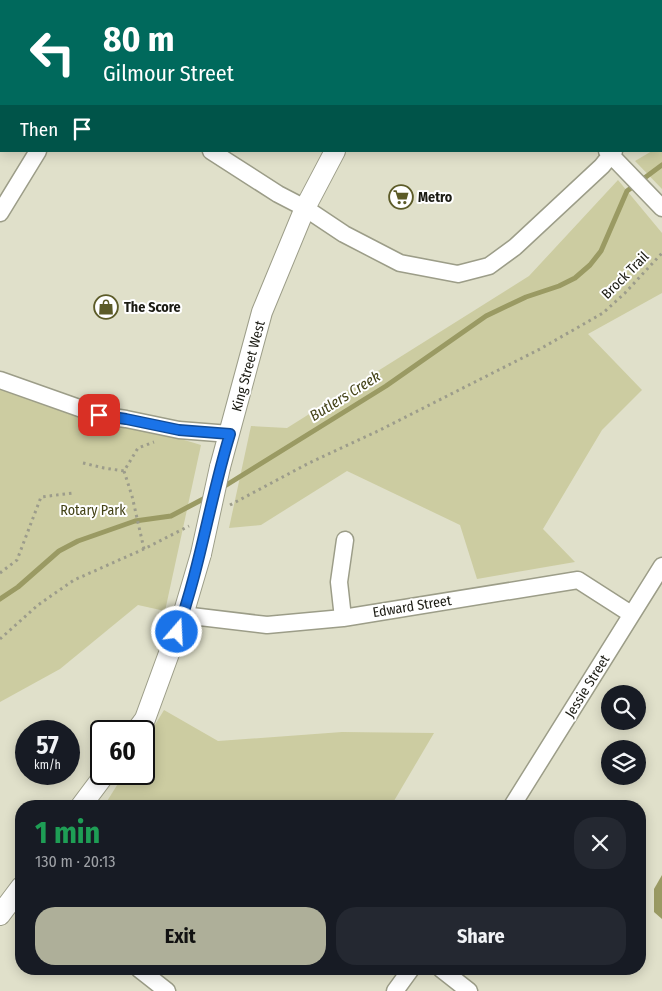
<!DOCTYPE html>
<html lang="en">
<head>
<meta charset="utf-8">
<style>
  body { margin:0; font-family:"Fira Sans Condensed",sans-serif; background:#242831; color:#f1f3f6; height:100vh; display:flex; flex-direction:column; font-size:19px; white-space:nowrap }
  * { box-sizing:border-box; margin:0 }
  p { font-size:16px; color:#9ea1a6 }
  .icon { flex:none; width:28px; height:28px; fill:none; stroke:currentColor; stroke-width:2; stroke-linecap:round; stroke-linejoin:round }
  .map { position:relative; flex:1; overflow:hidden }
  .panel { position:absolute; left:15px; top:800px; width:631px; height:175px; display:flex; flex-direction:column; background:#171b24; border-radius:20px; box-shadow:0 2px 12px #0003 }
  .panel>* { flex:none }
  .hud { position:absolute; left:0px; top:0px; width:662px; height:152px; box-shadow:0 2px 12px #0003; background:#00695c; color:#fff; overflow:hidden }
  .controls { position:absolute; left:601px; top:685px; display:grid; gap:10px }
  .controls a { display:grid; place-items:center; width:45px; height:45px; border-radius:50%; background:#171b24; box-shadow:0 2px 12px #0003; font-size:25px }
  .speed { position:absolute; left:15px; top:720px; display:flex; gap:10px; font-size:25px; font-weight:700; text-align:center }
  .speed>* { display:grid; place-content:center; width:65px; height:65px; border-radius:50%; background:#171b24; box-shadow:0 2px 12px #0003; line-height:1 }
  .speed small { font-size:12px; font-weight:400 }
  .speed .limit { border:2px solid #111; border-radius:8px; background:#fff; color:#111 }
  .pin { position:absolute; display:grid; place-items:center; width:42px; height:42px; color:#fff; margin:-21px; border-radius:10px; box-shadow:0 2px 8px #0006 }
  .me { position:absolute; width:55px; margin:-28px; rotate:19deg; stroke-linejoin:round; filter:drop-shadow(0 0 4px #0008) }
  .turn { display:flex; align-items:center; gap:18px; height:105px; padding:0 20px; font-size:22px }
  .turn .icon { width:65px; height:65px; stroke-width:2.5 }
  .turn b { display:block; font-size:35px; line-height:42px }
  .then { display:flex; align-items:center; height:48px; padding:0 20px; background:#0003; gap:10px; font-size:19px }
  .round { display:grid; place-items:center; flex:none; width:52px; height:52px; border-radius:20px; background:#242831 }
  .headline { display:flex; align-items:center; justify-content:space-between; height:85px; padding:0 20px }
  h1 { font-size:30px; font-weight:700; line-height:38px; color:#1e9e55 }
  .primary-button { display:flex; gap:10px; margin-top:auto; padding:10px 20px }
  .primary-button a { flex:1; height:58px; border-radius:20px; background:#aeaf99; color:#111; font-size:20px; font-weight:700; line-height:58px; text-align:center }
  .primary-button a+a { background:#242831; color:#f1f3f6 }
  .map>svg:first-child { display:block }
</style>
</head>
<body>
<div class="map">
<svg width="662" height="991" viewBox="0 0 662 991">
  <rect width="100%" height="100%" fill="#e0e0ca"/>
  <!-- green -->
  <path fill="#cccca1" d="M661 146H662V189L635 161 652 151H661Z
    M618 180 662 233V293L588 334 642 390 602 430 543 529 575 562 477 579 460 525 347 471 261 525 229 528 251 426 287 428 529 276Z
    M0 385 201 445 165 611 138 605 60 669 0 702Z
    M164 710 218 741 342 732 434 733 391 806H104L124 774H144V743Z"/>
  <!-- water -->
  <path fill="#9a9a63" d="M662 875V919L654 912V889Z"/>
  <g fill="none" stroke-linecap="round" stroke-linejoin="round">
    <!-- stream -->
    <path stroke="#9a9a63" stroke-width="5" d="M220 489 386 386 486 316 526 297 559 286 575 278 590 265 601 251 627 191 662 165
      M0 599 18 587 59 551 78 541 135 521 171 516 207 497"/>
    <!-- minor casing -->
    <g stroke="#9c9d88" stroke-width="19">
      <path id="minor" d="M468 0 469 1
        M132 1 133 0
        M0 14 1 15
        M661 121 662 120
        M211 151 278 194 305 208 344 234 400 263 458 274 489 266 515 247 602 166 614 151
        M607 151 662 208
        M0 213 38 151
        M0 380 99 415 126 419 179 430 230 434
        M183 615 267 625 343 618 578 580 631 614
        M343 618 339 582 345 540
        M512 806 662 566
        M139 969 167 991
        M441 969 469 991
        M395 991 411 969"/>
    </g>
    <!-- major casing -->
    <g stroke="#9c9d88" stroke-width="22">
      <path id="major" d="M415 1 416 0
        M220 467 262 312 305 208 335 151
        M136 731 145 719 183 615 201 554
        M81 806 105 774
        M0 915 21 887"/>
    </g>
    <!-- path -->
    <path stroke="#9c9c8b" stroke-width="3" stroke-dasharray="2.5 4" stroke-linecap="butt" d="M83 463 104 468 124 471
      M230 505 309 463 378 431 540 349 603 313 625 293 662 253
      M144 549 132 496 124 471 138 448 154 442
      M0 573 17 560 41 497 73 493
      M0 639 38 605 74 580 144 549 189 526"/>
    <!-- minor -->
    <use href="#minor" stroke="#fff" stroke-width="16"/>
    <!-- major -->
    <use href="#major" stroke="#fff" stroke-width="20"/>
    <!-- major-bridge casing -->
    <g stroke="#9c9d88" stroke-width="22" stroke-linecap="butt">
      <path id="major-bridge" d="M201 554 220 467"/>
    </g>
    <!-- major-bridge -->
    <use href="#major-bridge" stroke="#fff" stroke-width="20"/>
  </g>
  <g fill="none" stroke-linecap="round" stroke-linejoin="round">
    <!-- route casing -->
    <g stroke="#114b97" stroke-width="12">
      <path id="route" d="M99 415 126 419 179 430 230 434C210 499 200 568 177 632"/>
    </g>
    <!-- route -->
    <use href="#route" stroke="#1a73e8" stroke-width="9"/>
  </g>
  <!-- icons -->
  <defs>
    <g id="supermarket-ring" transform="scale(1.25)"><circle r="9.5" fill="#fff" stroke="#5c5b28" stroke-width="1.5"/><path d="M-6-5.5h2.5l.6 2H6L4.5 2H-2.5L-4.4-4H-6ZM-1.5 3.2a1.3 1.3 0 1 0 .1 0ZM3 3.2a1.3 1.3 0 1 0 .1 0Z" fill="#5c5b28"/></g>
    <g id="shop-ring" transform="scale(1.25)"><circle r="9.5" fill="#fff" stroke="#5c5b28" stroke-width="1.5"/><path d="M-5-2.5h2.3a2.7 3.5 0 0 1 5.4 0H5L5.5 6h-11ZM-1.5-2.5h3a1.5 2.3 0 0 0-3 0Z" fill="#5c5b28"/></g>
  </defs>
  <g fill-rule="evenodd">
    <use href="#supermarket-ring" x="401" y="197"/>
    <use href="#shop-ring" x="106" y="307"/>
  </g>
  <g text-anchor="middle" stroke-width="4" stroke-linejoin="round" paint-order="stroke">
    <!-- poi labels -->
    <g font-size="14" font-weight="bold" fill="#1b1b13" stroke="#fff" text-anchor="start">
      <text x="418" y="202">Metro</text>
      <text x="124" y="312">The Score</text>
    </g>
    <!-- street labels -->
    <g font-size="14" fill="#1b1b13" stroke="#fff">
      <text transform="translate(625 275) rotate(-45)" y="5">Brock Trail</text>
      <text transform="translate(248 366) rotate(-75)" y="5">King Street West</text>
      <text transform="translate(412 606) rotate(-9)" y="5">Edward Street</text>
      <text transform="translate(587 686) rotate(-58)" y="5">Jessie Street</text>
    </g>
    <!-- park labels -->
    <g font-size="14" fill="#434216" stroke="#fff">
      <text x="93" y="515">Rotary Park</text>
    </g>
    <!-- water labels -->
    <g font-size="15" font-style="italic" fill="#454419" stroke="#fff">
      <text transform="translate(345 396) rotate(-32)" y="5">Butlers Creek</text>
    </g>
  </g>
</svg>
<div class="controls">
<a><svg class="icon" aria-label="search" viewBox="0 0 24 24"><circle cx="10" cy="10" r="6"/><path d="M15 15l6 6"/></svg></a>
<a><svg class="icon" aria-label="layers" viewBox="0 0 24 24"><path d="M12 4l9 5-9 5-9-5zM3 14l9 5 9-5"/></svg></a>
</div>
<div class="speed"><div>57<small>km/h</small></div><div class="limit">60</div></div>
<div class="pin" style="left:99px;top:415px;background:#d93025"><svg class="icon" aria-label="arrive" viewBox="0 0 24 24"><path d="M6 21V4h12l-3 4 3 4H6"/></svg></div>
<svg class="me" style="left:177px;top:632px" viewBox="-20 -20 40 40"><circle r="17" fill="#1a73e8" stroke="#fff" stroke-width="3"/><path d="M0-11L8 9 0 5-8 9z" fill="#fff"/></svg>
<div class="hud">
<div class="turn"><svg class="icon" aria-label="left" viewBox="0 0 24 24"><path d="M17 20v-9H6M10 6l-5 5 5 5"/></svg><div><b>80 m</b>Gilmour Street</div></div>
<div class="then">Then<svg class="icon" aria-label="arrive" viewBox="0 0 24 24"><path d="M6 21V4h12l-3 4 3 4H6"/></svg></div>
</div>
<section class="panel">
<div class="headline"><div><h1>1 min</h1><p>130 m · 20:13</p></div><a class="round"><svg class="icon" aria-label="close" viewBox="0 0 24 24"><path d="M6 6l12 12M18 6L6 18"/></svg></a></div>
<div class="primary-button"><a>Exit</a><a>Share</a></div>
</section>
</div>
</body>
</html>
